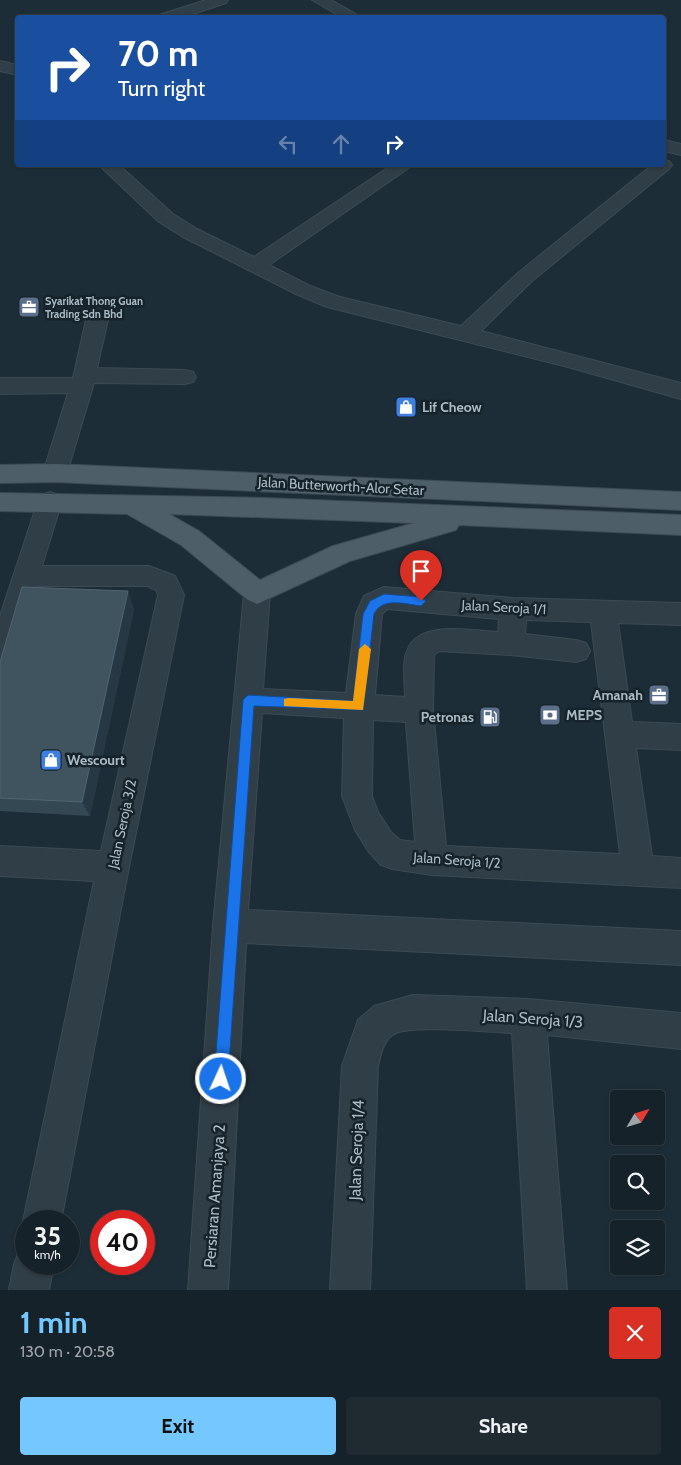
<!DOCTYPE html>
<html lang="en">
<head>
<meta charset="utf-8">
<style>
  body { margin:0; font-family:Cabin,sans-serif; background:#1f2a31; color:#f1f3f6; height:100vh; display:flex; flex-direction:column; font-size:19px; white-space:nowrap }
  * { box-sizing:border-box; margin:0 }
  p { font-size:16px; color:#9ea4a8 }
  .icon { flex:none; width:28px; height:28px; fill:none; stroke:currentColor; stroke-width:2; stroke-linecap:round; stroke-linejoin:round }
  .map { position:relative; height:1290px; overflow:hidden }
  .details { display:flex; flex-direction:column; background:#162229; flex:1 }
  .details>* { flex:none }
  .top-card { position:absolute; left:15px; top:15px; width:651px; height:152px; border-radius:5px; box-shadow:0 1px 4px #0004,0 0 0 1px #353f46; background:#1a4fa0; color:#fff; overflow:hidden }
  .needle { width:32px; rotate:52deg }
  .buttons { position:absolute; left:610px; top:1090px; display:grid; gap:10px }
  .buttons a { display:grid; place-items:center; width:55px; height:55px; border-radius:5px; background:#162229; box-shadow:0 1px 4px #0004,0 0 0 1px #353f46; font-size:25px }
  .speed { position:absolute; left:15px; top:1210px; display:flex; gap:10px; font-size:25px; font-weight:700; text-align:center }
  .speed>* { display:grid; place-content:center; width:65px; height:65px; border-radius:50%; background:#162229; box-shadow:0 1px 4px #0004,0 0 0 1px #353f46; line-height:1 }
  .speed small { font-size:12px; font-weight:400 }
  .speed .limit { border:8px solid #d22; background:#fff; color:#111 }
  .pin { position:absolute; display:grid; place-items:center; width:42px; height:42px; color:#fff; margin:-51px -21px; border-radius:50% 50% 50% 0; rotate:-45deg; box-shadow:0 0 5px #0007 }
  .pin .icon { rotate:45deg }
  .me { position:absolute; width:55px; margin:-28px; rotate:3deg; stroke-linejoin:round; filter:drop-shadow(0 0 4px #0008) }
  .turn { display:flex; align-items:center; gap:18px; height:105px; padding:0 20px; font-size:22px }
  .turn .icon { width:65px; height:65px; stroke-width:2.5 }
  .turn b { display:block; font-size:35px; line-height:42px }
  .lanes { display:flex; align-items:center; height:48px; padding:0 20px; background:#0003; justify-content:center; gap:25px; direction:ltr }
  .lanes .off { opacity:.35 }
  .round { display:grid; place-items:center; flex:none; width:52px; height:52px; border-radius:5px; background:#1f2a31 }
  .summary { display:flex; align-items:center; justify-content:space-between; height:85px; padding:0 20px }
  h1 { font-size:30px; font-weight:700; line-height:38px; color:#74c7ff }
  .button { display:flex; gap:10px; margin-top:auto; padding:10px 20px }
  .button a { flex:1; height:58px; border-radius:5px; background:#74c7ff; color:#111; font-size:20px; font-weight:700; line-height:58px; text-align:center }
  .button a+a { background:#1f2a31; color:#f1f3f6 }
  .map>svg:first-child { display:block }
</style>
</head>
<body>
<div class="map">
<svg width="681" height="1290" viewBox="0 0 681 1290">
  <rect width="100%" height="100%" fill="#1d2d37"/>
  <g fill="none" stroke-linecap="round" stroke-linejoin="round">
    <!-- minor casing -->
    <g stroke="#3c4a53" stroke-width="2">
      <path id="minor" d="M206 0H228L226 3 181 18H157L159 15Z
        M312 0H331L363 18H343Z
        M0 61 18 65V75L0 71Z
        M664 140 681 144V155L664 151Z
        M664 160 669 161 672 165 669 169 532 281 481 331 681 383V399L568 367 327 307 296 294 183 237 159 222 99 165H119L173 214 197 229 254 257 392 165H413L269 265 310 286 340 297 461 326 518 273 652 165H664Z
        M97 313 104 315 108 320 97 368 185 370 193 372 196 377 193 382 185 384 94 383 67 473 64 479 55 482 46 479 43 473 68 393 0 394V378H73L86 320 90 315Z
        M50 492 59 495 62 501 42 566H149L175 576 184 595 129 867 61 1221H26V1230L23 1221 94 881 0 876V846L101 851 158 595 156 590 147 586H36L14 659 10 667 0 671V616L38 501 41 495Z
        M257 582 266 586 270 593 263 689 346 693 356 614 364 596 384 587 513 598 681 603V625L618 623 632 722 681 724V750L636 748 652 856 681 858V888L432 875 392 869 381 865 369 852 355 830 342 796 344 718 262 713 248 910 681 931V965L246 943 228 1290H188L213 926 244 593 248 586ZM387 609 499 619 498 632C472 631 418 619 407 651 402 663 405 683 405 697L375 695 382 614ZM526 620 591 622 620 854 446 846 433 710 434 655 439 651 511 655 576 662 586 659 590 651 586 643 576 640 525 634ZM373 720 406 722 415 842 400 840 391 832 378 812 372 796Z
        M413 995 528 999 681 1013V1049L547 1035 567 1290H527L512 1033C487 1032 415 1025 396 1033 383 1039 381 1054 378 1066L370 1290H330L342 1066 358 1020 374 1006Z
        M26 1247V1264H54L49 1290H9L14 1264 20 1250Z"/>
    </g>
    <!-- major casing -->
    <g stroke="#3c4a53" stroke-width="2">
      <path id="major" d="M55 464 681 492V510L55 482 0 483V465Z
        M0 493 264 498 681 515V535L459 525 456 530 350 561 257 604 248 600 181 545 127 514 0 511ZM169 514 414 523 333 546 260 580 199 531Z"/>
    </g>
    <!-- minor -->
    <use href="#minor" fill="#303e47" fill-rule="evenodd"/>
    <!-- major -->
    <use href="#major" fill="#4e5e68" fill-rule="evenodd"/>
  </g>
  <!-- wall -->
  <path fill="#344854" d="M134 609 90 816 0 811V662Z"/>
  <!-- shaded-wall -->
  <path fill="#253843" d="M128 591 134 609 90 816 82 802Z"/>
  <!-- building -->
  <path fill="#405460" stroke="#516470" d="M22 587 128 591 82 802 0 798V662Z"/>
  <!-- route -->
  <path fill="#1a73e8" stroke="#114b97" d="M384 594 421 597 426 601 421 606C405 604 382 597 374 614L363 710 254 706 228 1079 226 1084 221 1087 216 1084 214 1079 243 700 248 695 353 701 363 614 370 601Z"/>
  <!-- slow -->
  <path fill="#f59e0b" d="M365 644 371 649 363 710 284 706V699L289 698 353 701 359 649Z"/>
  <!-- icons -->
  <defs>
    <g id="office-square" transform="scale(1.125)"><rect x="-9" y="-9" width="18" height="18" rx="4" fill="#5c6f8a" stroke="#16232b"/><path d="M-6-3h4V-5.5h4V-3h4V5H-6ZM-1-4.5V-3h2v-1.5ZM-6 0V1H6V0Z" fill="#fff"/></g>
    <g id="shop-square" transform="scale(1.125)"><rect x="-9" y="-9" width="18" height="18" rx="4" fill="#3f7fe0" stroke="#16232b"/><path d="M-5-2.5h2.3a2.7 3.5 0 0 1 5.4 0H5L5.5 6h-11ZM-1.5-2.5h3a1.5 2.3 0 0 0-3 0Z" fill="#fff"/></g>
    <g id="bank-square" transform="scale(1.125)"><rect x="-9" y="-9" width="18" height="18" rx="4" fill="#5c6f8a" stroke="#16232b"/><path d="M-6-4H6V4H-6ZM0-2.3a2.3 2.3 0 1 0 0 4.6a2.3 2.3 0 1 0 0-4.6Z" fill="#fff"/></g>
    <g id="fuel-square" transform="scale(1.125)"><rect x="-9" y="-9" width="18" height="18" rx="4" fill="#5c6f8a" stroke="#16232b"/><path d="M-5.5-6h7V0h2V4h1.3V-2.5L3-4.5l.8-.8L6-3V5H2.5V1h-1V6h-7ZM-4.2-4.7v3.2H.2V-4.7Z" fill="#fff"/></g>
  </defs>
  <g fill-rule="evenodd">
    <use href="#office-square" x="29" y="307"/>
    <use href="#shop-square" x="406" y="407"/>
    <use href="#office-square" x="659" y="695"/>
    <use href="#bank-square" x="550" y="715"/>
    <use href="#fuel-square" x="490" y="717"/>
    <use href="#shop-square" x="51" y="760"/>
  </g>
  <g text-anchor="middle" stroke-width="5" stroke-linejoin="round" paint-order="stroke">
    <!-- far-poi labels -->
    <g font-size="11" font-weight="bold" fill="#a9bac5" stroke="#16232b" text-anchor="start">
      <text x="45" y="305">Syarikat Thong Guan<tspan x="45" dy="13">Trading Sdn Bhd</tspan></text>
    </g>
    <!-- poi labels -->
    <g font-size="14" font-weight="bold" fill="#a9bac5" stroke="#16232b" text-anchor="start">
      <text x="422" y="412">Lif Cheow</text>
      <text x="643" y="700" text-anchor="end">Amanah</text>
      <text x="566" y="720">MEPS</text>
      <text x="474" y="722" text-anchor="end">Petronas</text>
      <text x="67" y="765">Wescourt</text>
    </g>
    <!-- street labels -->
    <g font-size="14" fill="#a9bac5" stroke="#16232b">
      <text transform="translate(341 486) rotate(3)" y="5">Jalan Butterworth-Alor Setar</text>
      <text transform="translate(504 607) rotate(3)" y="5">Jalan Seroja 1/1</text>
      <text transform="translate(122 824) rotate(-78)" y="5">Jalan Seroja 3/2</text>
      <text transform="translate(457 860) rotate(4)" y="5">Jalan Seroja 1/2</text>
    </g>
    <!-- near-street labels -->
    <g font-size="16" fill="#a9bac5" stroke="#16232b">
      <text transform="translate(533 1018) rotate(4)" y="6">Jalan Seroja 1/3</text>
      <text transform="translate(356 1150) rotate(-88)" y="6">Jalan Seroja 1/4</text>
      <text transform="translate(214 1196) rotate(-86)" y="6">Persiaran Amanjaya 2</text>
    </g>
  </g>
</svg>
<div class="buttons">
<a><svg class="needle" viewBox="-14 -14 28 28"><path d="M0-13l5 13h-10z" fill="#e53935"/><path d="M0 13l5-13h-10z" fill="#9ea4a8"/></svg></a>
<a><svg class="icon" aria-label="search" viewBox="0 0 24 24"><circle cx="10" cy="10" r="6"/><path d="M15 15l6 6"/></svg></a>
<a><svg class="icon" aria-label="layers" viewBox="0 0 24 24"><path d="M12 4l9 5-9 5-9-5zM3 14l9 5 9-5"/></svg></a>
</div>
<div class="speed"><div>35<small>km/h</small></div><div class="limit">40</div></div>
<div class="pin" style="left:421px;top:601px;background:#d93025"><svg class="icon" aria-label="arrive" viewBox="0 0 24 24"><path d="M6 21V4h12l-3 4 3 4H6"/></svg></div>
<svg class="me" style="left:221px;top:1079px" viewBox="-20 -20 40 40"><circle r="17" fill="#1a73e8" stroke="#fff" stroke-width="3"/><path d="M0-11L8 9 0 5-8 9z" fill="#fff"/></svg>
<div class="top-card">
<div class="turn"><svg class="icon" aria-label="right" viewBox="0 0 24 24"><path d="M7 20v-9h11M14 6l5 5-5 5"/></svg><div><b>70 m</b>Turn right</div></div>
<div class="lanes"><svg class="icon off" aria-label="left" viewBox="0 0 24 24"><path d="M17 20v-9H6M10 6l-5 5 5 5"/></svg><svg class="icon off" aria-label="ahead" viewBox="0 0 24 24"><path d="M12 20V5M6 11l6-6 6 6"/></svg><svg class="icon" aria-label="right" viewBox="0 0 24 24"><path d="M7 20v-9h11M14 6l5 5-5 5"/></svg></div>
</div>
</div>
<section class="details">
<div class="summary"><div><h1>1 min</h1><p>130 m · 20:58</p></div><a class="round" style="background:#d93025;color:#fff"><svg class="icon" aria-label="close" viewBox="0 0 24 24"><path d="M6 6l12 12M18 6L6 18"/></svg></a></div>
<div class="button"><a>Exit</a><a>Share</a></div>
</section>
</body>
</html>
